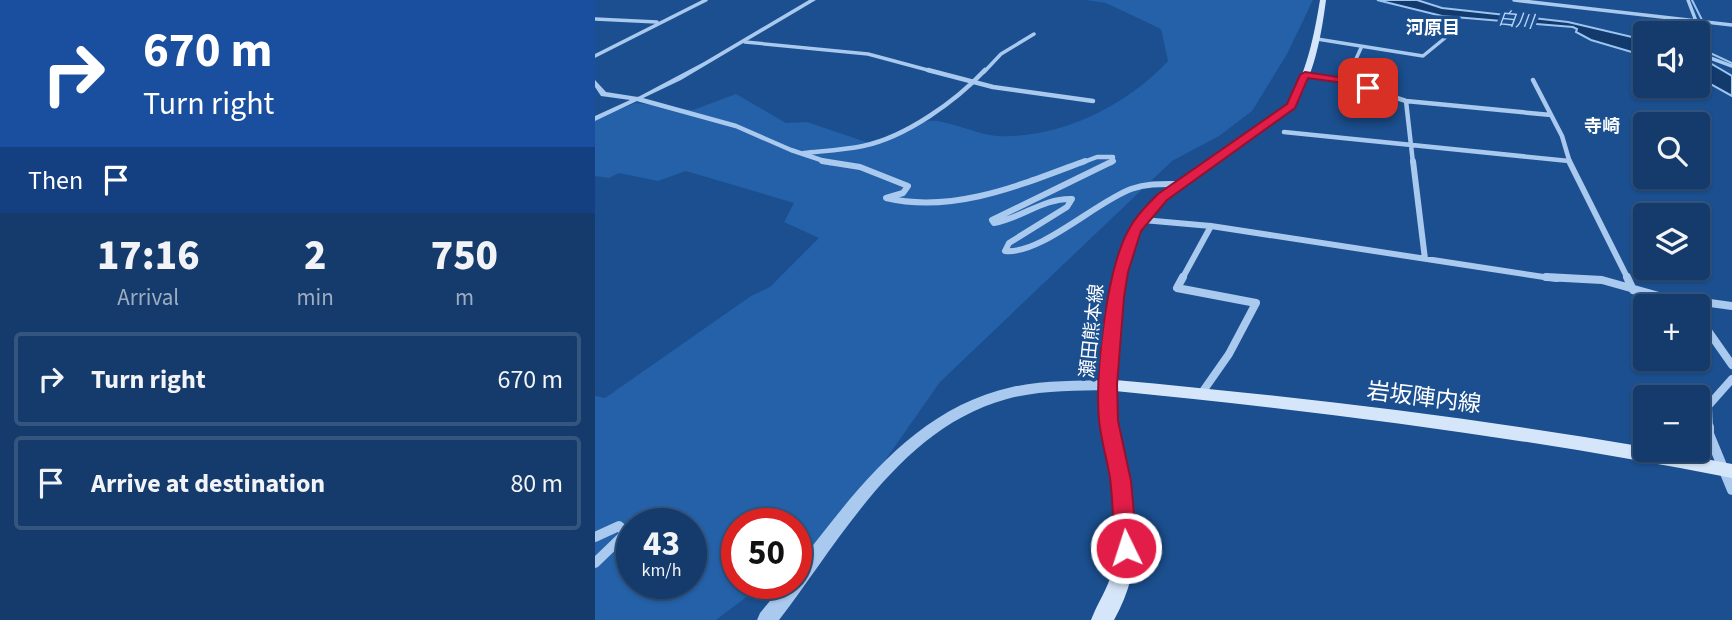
<!DOCTYPE html>
<html lang="en">
<head>
<meta charset="utf-8">
<style>
  body { margin:0; font-family:"Source Sans 3","Noto Sans JP",sans-serif; background:#214673; color:#f1f3f6; height:100vh; display:flex; flex-direction:column; font-size:26px; white-space:nowrap }
  * { box-sizing:border-box; margin:0 }
  p { font-size:23px; color:#9dadc1 }
  .icon { flex:none; width:38px; height:38px; fill:none; stroke:currentColor; stroke-width:2; stroke-linecap:round; stroke-linejoin:round }
  .map { position:relative; flex:1; overflow:hidden }
  .drawer { display:flex; flex-direction:column; background:#143b6b; width:595px }
  .drawer>* { flex:none }
  .hud { background:#1a4fa0; color:#fff; overflow:hidden }
  .fabs { position:absolute; left:1038px; top:21px; display:grid; gap:14px }
  .fabs a { display:grid; place-items:center; width:77px; height:77px; border-radius:7px; background:#143b6b; box-shadow:0 2px 5px #0004,0 0 0 2px #33557e; font-size:35px }
  .speed { position:absolute; left:21px; top:508px; display:flex; gap:14px; font-size:35px; font-weight:700; text-align:center }
  .speed>* { display:grid; place-content:center; width:91px; height:91px; border-radius:50%; background:#143b6b; box-shadow:0 2px 5px #0004,0 0 0 2px #33557e; line-height:1 }
  .speed small { font-size:18px; font-weight:400 }
  .speed .limit { border:10px solid #d22; background:#fff; color:#111 }
  .pin { position:absolute; display:grid; place-items:center; width:60px; height:60px; color:#fff; margin:-30px; border-radius:14px; box-shadow:0 4px 10px #0006 }
  .me { position:absolute; width:77px; margin:-38px; rotate:356deg; stroke-linejoin:round; filter:drop-shadow(0 0 5px #0008) }
  .turn { display:flex; align-items:center; gap:24px; height:147px; padding:0 28px; font-size:32px }
  .turn .icon { width:91px; height:91px; stroke-width:2.5 }
  .turn b { display:block; font-size:49px; line-height:60px }
  .then { display:flex; align-items:center; height:66px; padding:0 28px; background:#0003; gap:14px; font-size:26px }
  .eta { display:flex; justify-content:space-evenly; align-items:center; height:119px; text-align:center }
  .eta b { font-size:42px; font-weight:800; line-height:49px }
  ul { padding:0; list-style:none }
  li { display:flex; align-items:center; gap:21px; height:94px; margin:0 14px 10px; padding:0 14px; border:4px solid #33557e; border-radius:7px }
  li div { flex:1 }
  li b { display:block; font-size:26px }
  li em { font-style:normal }
  main { display:flex; flex:1; min-height:0 }
  .map>svg:first-child { display:block }
</style>
</head>
<body>
<main>
<section class="drawer">
<div class="hud">
<div class="turn"><svg class="icon" aria-label="right" viewBox="0 0 24 24"><path d="M7 20v-9h11M14 6l5 5-5 5"/></svg><div><b>670 m</b>Turn right</div></div>
<div class="then">Then<svg class="icon" aria-label="arrive" viewBox="0 0 24 24"><path d="M6 21V4h12l-3 4 3 4H6"/></svg></div>
</div>
<div class="eta">
<div><b>17:16</b><p>Arrival</p></div>
<div><b>2</b><p>min</p></div>
<div><b>750</b><p>m</p></div>
</div>
<ul>
<li><svg class="icon" aria-label="right" viewBox="0 0 24 24"><path d="M7 20v-9h11M14 6l5 5-5 5"/></svg><div><b>Turn right</b></div><em>670 m</em></li>
<li><svg class="icon" aria-label="arrive" viewBox="0 0 24 24"><path d="M6 21V4h12l-3 4 3 4H6"/></svg><div><b>Arrive at destination</b></div><em>80 m</em></li>
</ul>
</section>
<div class="map">
<svg width="1137" height="620" viewBox="0 0 1137 620">
  <rect width="100%" height="100%" fill="#1b4f8f"/>
  <!-- green -->
  <path fill="#2461a8" fill-rule="evenodd" d="M491 0H718L692 54 657 111 624 136 577 161 345 382 284 469 224 542 201 559V523H142V583H170L121 620H0V396L10 398 156 296 175 287 224 238 189 222 199 203 91 171 63 181 24 173 14 178 0 176V119L41 103 98 110 141 94 191 123 212 122 280 145C294 139 319 123 334 121 350 119 383 135 402 136 465 139 531 106 573 61L566 29 511 3ZM37 523H96V583H37Z"/>
  <!-- water -->
  <path fill="#123a6d" stroke="#9cc4f0" stroke-width="2" d="M782 0H822L847 8 973 22 1050 40V56L996 40 981 32 982 29 978 27 847 16Z
    M1103 56 1137 76V96L1103 77Z"/>
  <g fill="none" stroke-linecap="round" stroke-linejoin="round">
    <!-- stream -->
    <path stroke="#9cc4f0" stroke-width="2" d="M1097 0 1107 20
      M1102 38 1108 32V22
      M1102 47 1137 63"/>
    <!-- minor-far4 -->
    <path stroke="#a9c9ee" stroke-width="3.5" d="M919 0 1137 25
      M1093 0 1101 21 1100 33
      M0 19 62 22
      M722 39 828 56 850 38
      M150 42 273 54 340 72
      M1102 53 1137 66
      M0 56 111 0
      M389 72 406 54 439 34
      M755 72 766 48"/>
    <!-- minor-far3 -->
    <path stroke="#a9c9ee" stroke-width="4.5" d="M333 70 398 87 498 101
      M710 75 750 81 811 101 956 115
      M938 80 967 136 975 163
      M750 81 755 70
      M43 99 141 126 196 150 235 163
      M811 101 818 163
      M689 132 974 161
      M209 153C228 151 249 150 268 146 311 137 361 101 390 70
      M486 163 502 157H518L516 163"/>
    <!-- minor-far2 -->
    <path stroke="#a9c9ee" stroke-width="6" d="M227 161 265 167 313 186 308 193 291 198C359 214 428 184 490 161
      M518 161 397 220 399 223C427 218 448 198 477 199L472 207 414 243 410 251C445 255 501 202 536 189 553 183 568 184 585 184
      M818 161 830 259
      M974 161 1033 279
      M548 220 616 226 962 279
      M587 279 616 226"/>
    <!-- minor-far1 -->
    <path stroke="#a9c9ee" stroke-width="8" d="M588 277 582 288 661 303 634 354 606 394
      M951 277 1007 280 1064 296 1137 306
      M1032 277 1038 290
      M1102 315 1137 365
      M1114 429 1113 406 1137 379"/>
    <!-- minor -->
    <path stroke="#a9c9ee" stroke-width="10" d="M1114 427V434L1137 490
      M0 537 24 526 31 533 0 563"/>
    <!-- tertiary -->
    <path fill="#a9c9ee" fill-rule="evenodd" d="M214 0H221L86 80 0 121V116L35 100 6 96 0 87V80L11 92 43 97 109 62Z
      M513 380 518 381 520 385 518 389 513 390C480 391 445 390 412 399 305 428 247 538 184 620H162L165 613 190 583H201V567C260 492 318 409 417 387 449 380 481 381 513 380Z"/>
    <!-- secondary -->
    <path fill="#d6e6fa" fill-rule="evenodd" d="M725 0H731C726 38 719 75 699 108 671 128 644 148 616 168 592 185 564 201 548 227 525 263 522 338 520 380 698 396 874 417 1050 447V450H1064L1137 464V478C933 438 727 411 520 391 522 474 565 539 519 620H496C507 593 518 583 521 550 524 507 510 466 506 423 499 371 510 259 544 216 562 194 586 179 609 163 637 143 665 124 693 104 712 72 719 36 725 0Z"/>
  </g>
  <!-- route -->
  <path fill="#e11d48" stroke="#92132f" stroke-width="2" d="M710 72 750 78 777 88 773 91 749 83 713 78 700 108 572 200 546 231 533 272 529 297 522 385 523 421 536 481 542 548 539 555 531 558 523 555 520 548C518 525 518 501 515 478 512 459 506 440 504 420 500 374 511 272 533 231 540 217 552 205 563 194L692 104 705 75Z"/>
  <g text-anchor="middle" stroke-width="7" stroke-linejoin="round" paint-order="stroke">
    <!-- far-water labels -->
    <g font-size="18" font-style="italic" fill="#b5d3f5" stroke="#1b4f8f">
      <text transform="translate(921 20) rotate(6)" y="6">白川</text>
    </g>
    <!-- far-neighbourhood labels -->
    <g font-size="18" font-weight="bold" fill="#fff" stroke="#1b4f8f">
      <text x="838" y="34">河原目</text>
      <text x="1007" y="132">寺崎</text>
    </g>
    <!-- street labels -->
    <g font-size="19" fill="#fff" stroke="#1b4f8f">
      <text transform="translate(496 331) rotate(-84)" y="7">瀬田熊本線</text>
    </g>
    <!-- near-street labels -->
    <g font-size="23" fill="#fff" stroke="#1b4f8f">
      <text transform="translate(829 397) rotate(7)" y="8">岩坂陣内線</text>
    </g>
  </g>
</svg>
<div class="fabs">
<a><svg class="icon" aria-label="sound" viewBox="0 0 24 24"><path d="M4 9h4l5-4v14l-5-4H4zM17 9q2 3 0 6"/></svg></a>
<a><svg class="icon" aria-label="search" viewBox="0 0 24 24"><circle cx="10" cy="10" r="6"/><path d="M15 15l6 6"/></svg></a>
<a><svg class="icon" aria-label="layers" viewBox="0 0 24 24"><path d="M12 4l9 5-9 5-9-5zM3 14l9 5 9-5"/></svg></a>
<a>+</a>
<a>−</a>
</div>
<div class="speed"><div>43<small>km/h</small></div><div class="limit">50</div></div>
<div class="pin" style="left:773px;top:88px;background:#d93025"><svg class="icon" aria-label="arrive" viewBox="0 0 24 24"><path d="M6 21V4h12l-3 4 3 4H6"/></svg></div>
<svg class="me" style="left:531px;top:548px" viewBox="-20 -20 40 40"><circle r="17" fill="#e11d48" stroke="#fff" stroke-width="3"/><path d="M0-11L8 9 0 5-8 9z" fill="#fff"/></svg>
</div>
</main>
</body>
</html>
